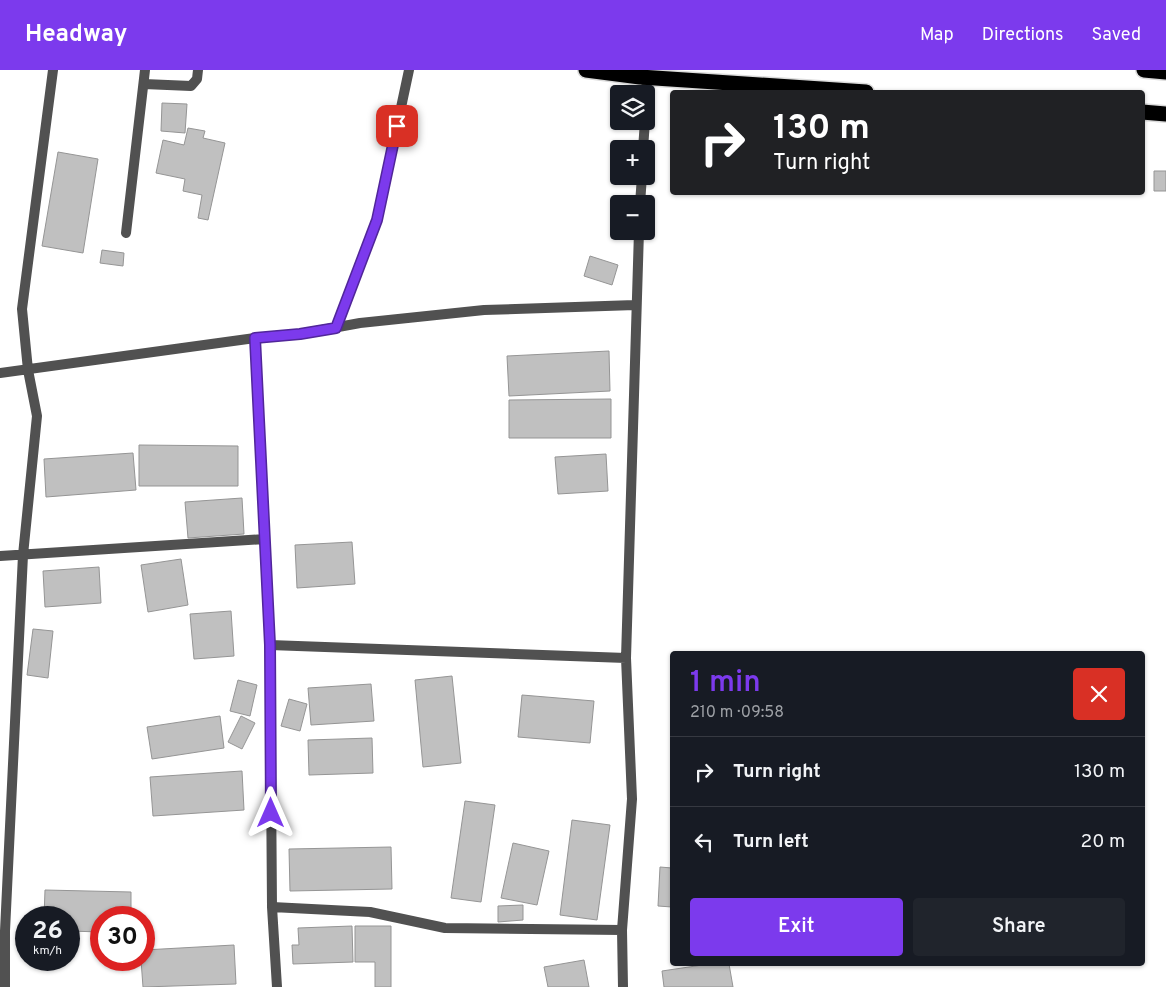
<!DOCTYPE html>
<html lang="en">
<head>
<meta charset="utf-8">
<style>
  body { margin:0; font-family:Overpass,sans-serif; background:#20242c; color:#f1f3f6; height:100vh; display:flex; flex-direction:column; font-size:19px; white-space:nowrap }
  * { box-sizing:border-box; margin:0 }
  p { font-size:16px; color:#9ea1a6 }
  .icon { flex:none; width:28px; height:28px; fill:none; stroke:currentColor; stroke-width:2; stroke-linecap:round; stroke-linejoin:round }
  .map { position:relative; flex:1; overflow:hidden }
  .details { position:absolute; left:670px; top:581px; width:475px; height:315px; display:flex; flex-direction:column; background:#171b24; border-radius:5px; box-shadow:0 1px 4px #0004 }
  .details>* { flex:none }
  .guide { position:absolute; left:670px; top:20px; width:475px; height:105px; border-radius:5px; box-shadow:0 1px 4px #0004; background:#202124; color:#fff; overflow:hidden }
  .buttons { position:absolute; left:610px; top:15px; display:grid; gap:10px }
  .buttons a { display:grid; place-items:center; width:45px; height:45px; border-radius:5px; background:#171b24; box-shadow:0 1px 4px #0004; font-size:25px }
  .speed { position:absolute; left:15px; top:836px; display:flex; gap:10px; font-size:25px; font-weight:700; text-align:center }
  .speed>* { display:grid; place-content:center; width:65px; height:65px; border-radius:50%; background:#171b24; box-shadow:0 1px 4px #0004; line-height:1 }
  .speed small { font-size:12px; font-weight:400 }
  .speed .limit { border:8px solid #d22; background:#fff; color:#111 }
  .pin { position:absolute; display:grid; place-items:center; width:42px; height:42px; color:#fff; margin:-21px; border-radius:10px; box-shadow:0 2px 8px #0006 }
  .me { position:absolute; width:55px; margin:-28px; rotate:0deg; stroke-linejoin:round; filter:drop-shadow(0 0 4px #0008) }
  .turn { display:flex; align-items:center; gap:18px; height:105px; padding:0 20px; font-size:22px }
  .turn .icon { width:65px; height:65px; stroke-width:2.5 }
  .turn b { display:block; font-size:35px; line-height:42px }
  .round { display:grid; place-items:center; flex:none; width:52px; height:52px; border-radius:5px; background:#20242c }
  .overview { display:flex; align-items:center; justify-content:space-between; height:85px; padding:0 20px }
  h1 { font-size:30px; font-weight:600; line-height:38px; color:#7c3aed }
  .button { display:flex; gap:10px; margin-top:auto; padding:10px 20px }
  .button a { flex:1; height:58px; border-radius:5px; background:#7c3aed; color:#fff; font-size:20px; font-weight:600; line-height:58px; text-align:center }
  .button a+a { background:#20242c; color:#f1f3f6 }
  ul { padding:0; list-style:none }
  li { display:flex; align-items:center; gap:15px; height:70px; padding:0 20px; border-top:1px solid #363941 }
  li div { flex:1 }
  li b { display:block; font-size:19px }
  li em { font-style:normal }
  header { display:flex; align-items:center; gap:30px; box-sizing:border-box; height:70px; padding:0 25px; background:#7c3aed; color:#fff }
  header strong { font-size:24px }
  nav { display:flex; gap:28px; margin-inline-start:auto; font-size:18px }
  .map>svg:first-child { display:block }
</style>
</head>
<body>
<header>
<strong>Headway</strong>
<nav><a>Map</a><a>Directions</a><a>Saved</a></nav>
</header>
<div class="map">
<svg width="1166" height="917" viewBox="0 0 1166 917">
  <rect width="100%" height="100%" fill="#fff"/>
  <!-- building -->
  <path fill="#c0c0c0" stroke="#959595" d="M162 33 187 34 185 63 161 61Z
    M188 58 205 61 203 68 225 73 208 150 198 148 202 125 183 121 185 109 156 103 163 70 184 75Z
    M58 82 98 89 83 183 42 176Z
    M1154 101H1166V121H1154Z
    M102 180 124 183 123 196 100 193Z
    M590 186 618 195 612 215 584 206Z
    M609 281 610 321 509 326 507 286Z
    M611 329V368H509V330Z
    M139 375 238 376V416H139Z
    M133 383 136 420 46 427 44 389Z
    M606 384 608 421 558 424 555 387Z
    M242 428 244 464 188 468 185 432Z
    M352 472 355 514 297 518 295 475Z
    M181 489 188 535 148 542 141 495Z
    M99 497 101 533 45 537 43 501Z
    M231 541 234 586 194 589 190 544Z
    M33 559 53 561 48 608 27 605Z
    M452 606 461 693 423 697 415 610Z
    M238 610 257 615 250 646 230 641Z
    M371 614 374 651 311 655 308 618Z
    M522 625 594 631 590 673 518 667Z
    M289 629 307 634 300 661 281 656Z
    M220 646 224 678 152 689 147 657Z
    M241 646 255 653 242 679 228 672Z
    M372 668 373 703 309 705 308 670Z
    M242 701 244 740 153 746 150 707Z
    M465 731 495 735 481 832 451 828Z
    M572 750 610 755 597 850 560 845Z
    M513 773 549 781 537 835 501 828Z
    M391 777 392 819 290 821 289 779Z
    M660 797 672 798V837L658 836Z
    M45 820 131 822V848H101V862L69 861V848H44Z
    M523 835V850L498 852V836Z
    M352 856 353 892 293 894 292 875H299L298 858Z
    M355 856H391V917H375V892H355Z
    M234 875 236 914 143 917 141 890H144V880Z
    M584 890 589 917H548L544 897Z
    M709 894H729L733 917H664L662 901Z"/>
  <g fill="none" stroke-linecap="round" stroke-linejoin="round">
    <!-- highway casing -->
    <g stroke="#dbdbdb" stroke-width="18">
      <path id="highway" d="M586 0 640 7 866 22
        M1144 0 1166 2
        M1142 42 1166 44"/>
    </g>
    <!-- lane -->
    <path stroke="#515151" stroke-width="10" d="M144 14 191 16 197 9 198 0
      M126 163 145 0"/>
    <!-- street -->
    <path stroke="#515151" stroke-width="10" d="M646 24 647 7
      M643 79 645 51
      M640 134 642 106
      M336 258 377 150 409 0
      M255 268 270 575 272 837 277 917
      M0 303 255 268 300 264 360 253 484 240 635 235
      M0 486 265 469
      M270 575 626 588
      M272 837 370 842 445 858 622 860
      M5 917V861L23 485 37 346 28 300 22 239 53 0
      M623 917 622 860 632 729 626 588 639 161"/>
    <!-- highway -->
    <use href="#highway" stroke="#000" stroke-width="15"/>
  </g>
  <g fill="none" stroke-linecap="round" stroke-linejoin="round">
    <!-- route casing -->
    <g stroke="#51269a" stroke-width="12">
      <path id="route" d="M271 743 270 575 255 268 300 264 336 258 377 150 397 56"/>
    </g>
    <!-- route -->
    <use href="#route" stroke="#7c3aed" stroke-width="9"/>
  </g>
</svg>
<div class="buttons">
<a><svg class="icon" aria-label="layers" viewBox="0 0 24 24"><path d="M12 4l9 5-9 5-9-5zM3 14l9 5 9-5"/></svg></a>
<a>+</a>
<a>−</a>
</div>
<div class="speed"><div>26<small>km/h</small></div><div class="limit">30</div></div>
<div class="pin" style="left:397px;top:56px;background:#d93025"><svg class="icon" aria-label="arrive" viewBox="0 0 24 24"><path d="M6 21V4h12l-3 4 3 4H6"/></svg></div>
<svg class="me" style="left:271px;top:743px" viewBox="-20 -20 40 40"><path d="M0-17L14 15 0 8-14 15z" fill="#7c3aed" stroke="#fff" stroke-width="4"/></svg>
<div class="guide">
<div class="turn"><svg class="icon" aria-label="right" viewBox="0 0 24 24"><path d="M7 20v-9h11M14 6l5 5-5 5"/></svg><div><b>130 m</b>Turn right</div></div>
</div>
<section class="details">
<div class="overview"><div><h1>1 min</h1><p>210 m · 09:58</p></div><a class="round" style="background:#d93025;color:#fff"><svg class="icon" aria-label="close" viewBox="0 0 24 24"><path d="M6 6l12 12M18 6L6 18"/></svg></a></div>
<ul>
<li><svg class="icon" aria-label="right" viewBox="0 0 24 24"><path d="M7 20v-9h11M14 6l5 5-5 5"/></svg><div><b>Turn right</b></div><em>130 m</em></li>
<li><svg class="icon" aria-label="left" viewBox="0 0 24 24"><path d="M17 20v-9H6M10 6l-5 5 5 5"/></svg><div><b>Turn left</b></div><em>20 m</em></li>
</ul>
<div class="button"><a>Exit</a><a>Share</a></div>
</section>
</div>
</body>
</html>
